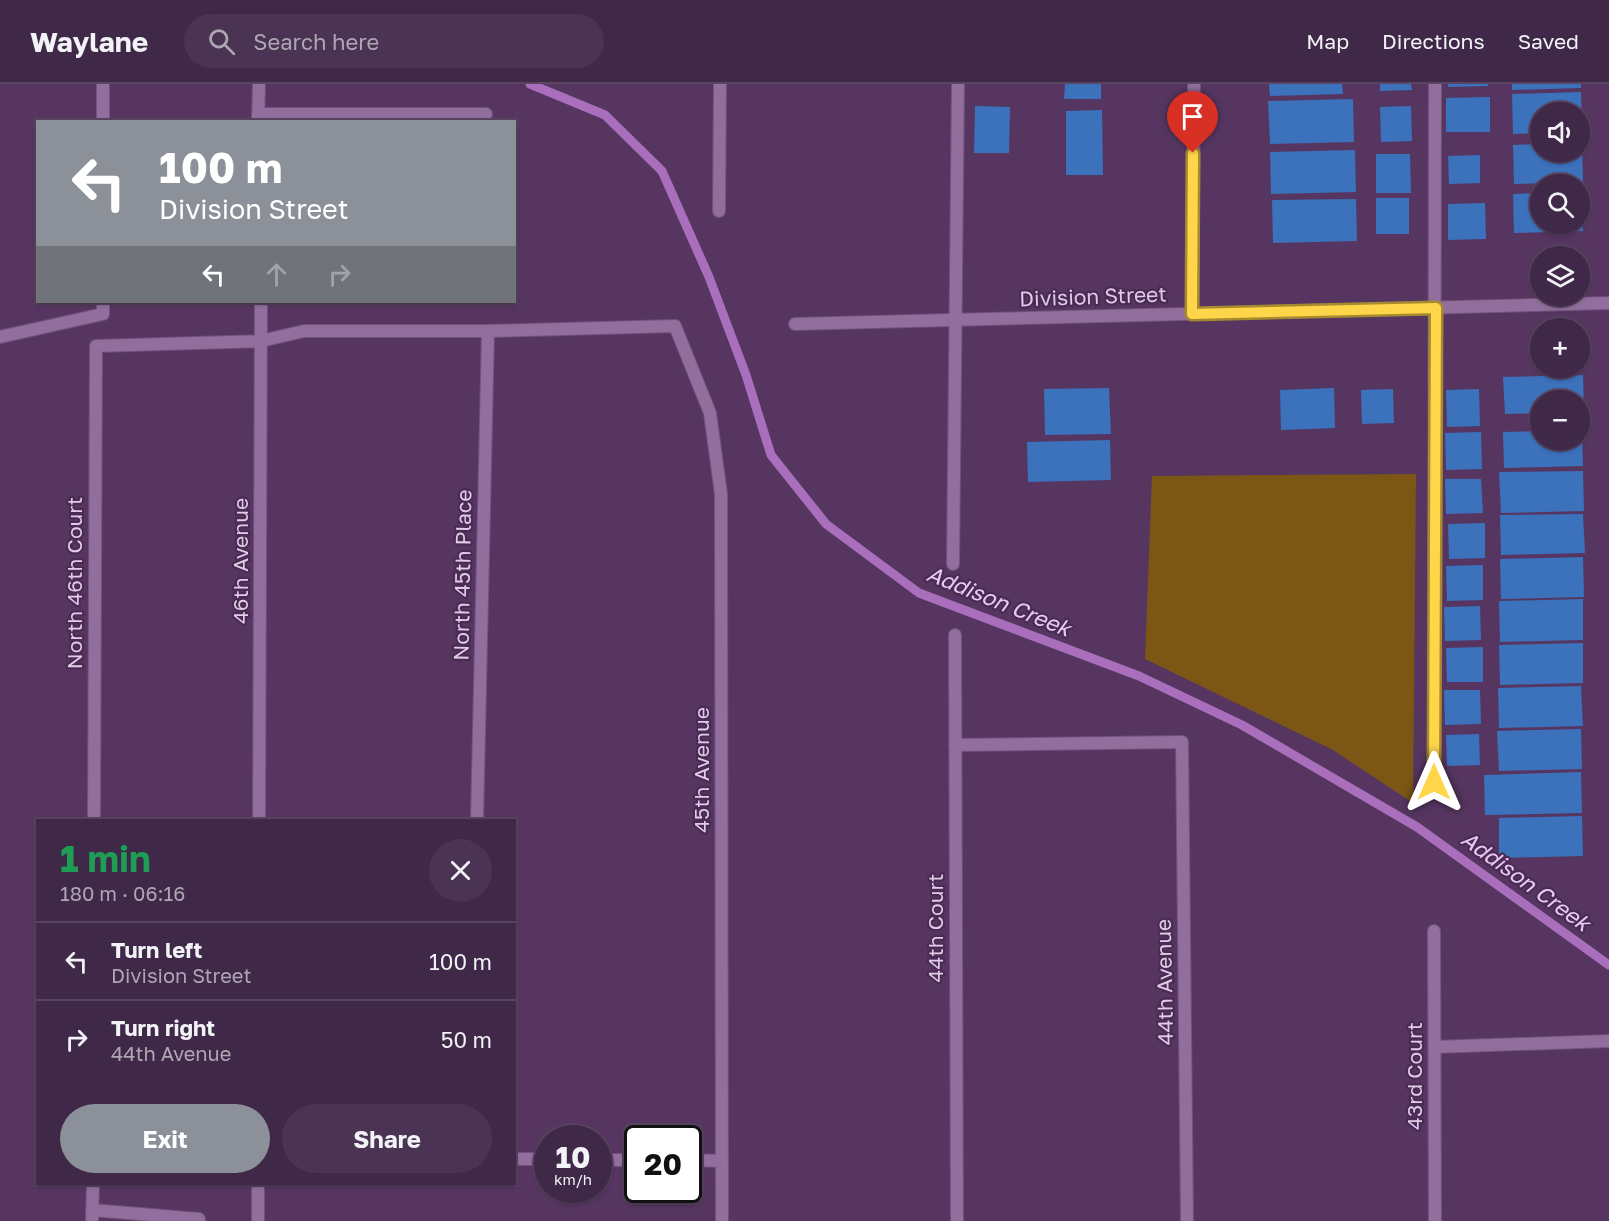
<!DOCTYPE html>
<html lang="en">
<head>
<meta charset="utf-8">
<style>
  body { margin:0; font-family:"Golos Text",sans-serif; background:#4b3453; color:#f1f3f6; height:100vh; display:flex; flex-direction:column; font-size:22px; white-space:nowrap }
  * { box-sizing:border-box; margin:0 }
  p { font-size:20px; color:#aea6b4 }
  .icon { flex:none; width:33px; height:33px; fill:none; stroke:currentColor; stroke-width:2; stroke-linecap:round; stroke-linejoin:round }
  .map { position:relative; flex:1; overflow:hidden }
  .details { position:absolute; left:36px; top:735px; width:480px; height:366px; display:flex; flex-direction:column; background:#402849; border-radius:0px; box-shadow:0 2px 4px #0004,0 0 0 2px #594461 }
  .details>* { flex:none }
  .guide { position:absolute; left:36px; top:36px; width:480px; height:183px; border-radius:0px; box-shadow:0 2px 4px #0004,0 0 0 2px #594461; background:#8c9099; color:#fff; overflow:hidden }
  .tools { position:absolute; left:1530px; top:18px; display:grid; gap:12px }
  .tools a { display:grid; place-items:center; width:60px; height:60px; border-radius:50%; background:#402849; box-shadow:0 2px 4px #0004,0 0 0 2px #594461; font-size:30px }
  .speed { position:absolute; left:534px; top:1041px; display:flex; gap:12px; font-size:30px; font-weight:700; text-align:center }
  .speed>* { display:grid; place-content:center; width:78px; height:78px; border-radius:50%; background:#402849; box-shadow:0 2px 4px #0004,0 0 0 2px #594461; line-height:1 }
  .speed small { font-size:15px; font-weight:400 }
  .speed .limit { border:3px solid #111; border-radius:9px; background:#fff; color:#111 }
  .pin { position:absolute; display:grid; place-items:center; width:51px; height:51px; color:#fff; margin:-62px -26px; border-radius:50% 50% 50% 0; rotate:-45deg; box-shadow:0 0 6px #0007 }
  .pin .icon { rotate:45deg }
  .me { position:absolute; width:66px; margin:-33px; rotate:0deg; stroke-linejoin:round; filter:drop-shadow(0 0 4px #0008) }
  .turn { display:flex; align-items:center; gap:21px; height:126px; padding:0 24px; font-size:27px }
  .turn .icon { width:78px; height:78px; stroke-width:2.5 }
  .turn b { display:block; font-size:42px; line-height:51px }
  .lanes { display:flex; align-items:center; height:57px; padding:0 24px; background:#0003; justify-content:center; gap:30px; direction:ltr }
  .lanes .off { opacity:.35 }
  .round { display:grid; place-items:center; flex:none; width:63px; height:63px; border-radius:32px; background:#4b3453 }
  .headline { display:flex; align-items:center; justify-content:space-between; height:102px; padding:0 24px }
  h1 { font-size:36px; font-weight:700; line-height:45px; color:#1e9e55 }
  .cta { display:flex; gap:12px; margin-top:auto; padding:12px 24px }
  .cta a { flex:1; height:69px; border-radius:36px; background:#8c9099; color:#fff; font-size:24px; font-weight:700; line-height:69px; text-align:center }
  .cta a+a { background:#4b3453; color:#f1f3f6 }
  ul { padding:0; list-style:none }
  li { display:flex; align-items:center; gap:18px; height:78px; padding:0 24px; border-top:2px solid #594461 }
  li div { flex:1 }
  li b { display:block; font-size:22px }
  li em { font-style:normal }
  header { display:flex; align-items:center; gap:36px; box-sizing:border-box; height:84px; padding:0 30px; background:#402849; border-bottom:2px solid #594461 }
  header strong { font-size:28px }
  nav { display:flex; gap:33px; margin-inline-start:auto; font-size:21px }
  .search { width:420px; height:54px; background:#4b3453; display:flex; align-items:center; gap:15px; box-sizing:border-box; padding:0 21px; border-radius:33px; color:#aea6b4; font-size:22px }
  .map>svg:first-child { display:block }
</style>
</head>
<body>
<header>
<strong>Waylane</strong>
<div class="search"><svg class="icon" aria-label="search" viewBox="0 0 24 24"><circle cx="10" cy="10" r="6"/><path d="M15 15l6 6"/></svg>Search here</div>
<nav><a>Map</a><a>Directions</a><a>Saved</a></nav>
</header>
<div class="map">
<svg width="1609" height="1137" viewBox="0 0 1609 1137">
  <rect width="100%" height="100%" fill="#563661"/>
  <!-- green -->
  <path fill="#7b5615" d="M1416 390 1413 719 1333 666 1145 575 1152 392Z"/>
  <g fill="none" stroke-linecap="round" stroke-linejoin="round">
    <!-- stream -->
    <path stroke="#a96fbd" stroke-width="9" d="M530 0 605 31 662 87 709 193 746 291 771 371 826 440 919 509 1139 592 1242 641 1417 743 1609 881"/>
  </g>
  <!-- building -->
  <path fill="#3c71bb" d="M1065 0H1101V15H1064Z
    M1269 0H1342L1343 10 1270 12Z
    M1380 0H1411L1412 6 1380 7Z
    M1448 0H1488V2L1448 3Z
    M1512 0H1581V4L1512 6Z
    M1581 8 1582 48H1580V28H1540V49L1513 50 1512 10Z
    M1490 13V48H1446V14Z
    M1353 15 1354 58 1270 60 1268 17Z
    M975 22 1010 23 1009 69H974Z
    M1411 22 1412 57 1381 58 1380 23Z
    M1102 26 1103 91H1066V27Z
    M1580 59H1582L1583 98 1514 100 1513 61 1540 60V68H1580Z
    M1355 66 1356 108 1271 110 1270 68Z
    M1376 70H1410L1411 109H1376Z
    M1480 71V99L1449 100 1448 72Z
    M1580 108H1582L1583 147 1514 149 1513 110 1540 109V140H1580Z
    M1376 114H1409V150H1376Z
    M1356 115 1357 157 1273 159 1272 116Z
    M1485 119 1486 155 1448 156V120Z
    M1583 291 1584 328H1580V316H1540V329L1505 330 1503 293Z
    M1109 304 1111 350 1045 351 1044 305Z
    M1334 304 1335 344 1281 346 1280 306Z
    M1393 305 1394 339 1362 340 1361 306Z
    M1479 305 1480 342 1447 343 1446 306Z
    M1580 346H1582L1583 382 1504 384 1503 348 1540 347V356H1580Z
    M1481 348 1482 385 1446 386 1445 349Z
    M1110 356 1111 396 1028 398 1027 358Z
    M1583 387 1584 427 1501 429 1499 388Z
    M1445 395H1481L1483 429 1446 430Z
    M1583 430 1585 469 1501 471 1500 431Z
    M1485 439V474L1449 475 1448 440Z
    M1583 473 1584 513 1501 515 1500 475Z
    M1483 481V516L1447 517 1446 482Z
    M1583 515V556L1500 558 1499 517Z
    M1480 522 1481 556 1445 557 1444 523Z
    M1583 559V599L1500 601 1499 561Z
    M1483 563V598H1447L1446 564Z
    M1581 602 1583 642 1499 644 1498 604Z
    M1444 606H1480L1481 640 1445 641Z
    M1581 645 1582 685 1499 687 1497 647Z
    M1479 650 1480 681 1447 682 1446 651Z
    M1581 688 1582 729 1485 731 1484 691Z
    M1582 732 1583 772 1499 774V734Z"/>
  <g fill="none" stroke-linecap="round" stroke-linejoin="round">
    <!-- lane casing -->
    <g stroke="#6f5479" stroke-width="14">
      <path id="lane" d="M953 480 958 0
        M1434 698 1435 0
        M1435 963 1609 957
        M92 1126 199 1135V1137"/>
    </g>
    <!-- street casing -->
    <g stroke="#6f5479" stroke-width="14">
      <path id="street" d="M258 30H486
        M258 36 259 0
        M103 38V0
        M719 127 720 0
        M1192 230 1194 0
        M795 240 1609 219
        M0 253 103 230V218
        M955 551 957 1137
        M955 661 1182 658 1187 1137
        M94 736 96 262 261 257 304 247H488L675 242 710 329 721 410 722 1137
        M259 736 261 218
        M477 736 488 247
        M1434 847 1435 1137
        M514 1075H548
        M598 1076H638
        M688 1076 722 1077
        M258 1100V1137
        M92 1137 93 1100"/>
    </g>
    <!-- lane -->
    <use href="#lane" stroke="#916e9d" stroke-width="12"/>
    <!-- street -->
    <use href="#street" stroke="#916e9d" stroke-width="12"/>
  </g>
  <g fill="none" stroke-linecap="round" stroke-linejoin="round">
    <!-- route casing -->
    <g stroke="#a68a30" stroke-width="15">
      <path id="route" d="M1193 69 1192 230 1436 224 1434 698"/>
    </g>
    <!-- route -->
    <use href="#route" stroke="#ffd54a" stroke-width="10"/>
  </g>
  <g text-anchor="middle" stroke-width="4.5" stroke-linejoin="round" paint-order="stroke">
    <!-- street labels -->
    <g font-size="21" fill="#dfcce6" stroke="#4b2b56">
      <text transform="translate(1093 213) rotate(-2)" y="7">Division Street</text>
      <text transform="translate(241 477) rotate(-90)" y="7">46th Avenue</text>
      <text transform="translate(463 491) rotate(-89)" y="7">North 45th Place</text>
      <text transform="translate(75 499) rotate(-90)" y="7">North 46th Court</text>
      <text transform="translate(702 686) rotate(-90)" y="7">45th Avenue</text>
      <text transform="translate(936 844) rotate(-90)" y="7">44th Court</text>
      <text transform="translate(1165 898) rotate(-91)" y="7">44th Avenue</text>
      <text transform="translate(1415 992) rotate(-90)" y="7">43rd Court</text>
    </g>
    <!-- water labels -->
    <g font-size="22" font-style="italic" fill="#e8caf2" stroke="#4b2b56">
      <text transform="translate(999 517) rotate(22)" y="8">Addison Creek</text>
      <text transform="translate(1526 797) rotate(36)" y="8">Addison Creek</text>
    </g>
  </g>
</svg>
<div class="tools">
<a><svg class="icon" aria-label="sound" viewBox="0 0 24 24"><path d="M4 9h4l5-4v14l-5-4H4zM17 9q2 3 0 6"/></svg></a>
<a><svg class="icon" aria-label="search" viewBox="0 0 24 24"><circle cx="10" cy="10" r="6"/><path d="M15 15l6 6"/></svg></a>
<a><svg class="icon" aria-label="layers" viewBox="0 0 24 24"><path d="M12 4l9 5-9 5-9-5zM3 14l9 5 9-5"/></svg></a>
<a>+</a>
<a>−</a>
</div>
<div class="speed"><div>10<small>km/h</small></div><div class="limit">20</div></div>
<div class="pin" style="left:1193px;top:69px;background:#d93025"><svg class="icon" aria-label="arrive" viewBox="0 0 24 24"><path d="M6 21V4h12l-3 4 3 4H6"/></svg></div>
<svg class="me" style="left:1434px;top:698px" viewBox="-20 -20 40 40"><path d="M0-17L14 15 0 8-14 15z" fill="#ffd54a" stroke="#fff" stroke-width="4"/></svg>
<div class="guide">
<div class="turn"><svg class="icon" aria-label="left" viewBox="0 0 24 24"><path d="M17 20v-9H6M10 6l-5 5 5 5"/></svg><div><b>100 m</b>Division Street</div></div>
<div class="lanes"><svg class="icon" aria-label="left" viewBox="0 0 24 24"><path d="M17 20v-9H6M10 6l-5 5 5 5"/></svg><svg class="icon off" aria-label="ahead" viewBox="0 0 24 24"><path d="M12 20V5M6 11l6-6 6 6"/></svg><svg class="icon off" aria-label="right" viewBox="0 0 24 24"><path d="M7 20v-9h11M14 6l5 5-5 5"/></svg></div>
</div>
<section class="details">
<div class="headline"><div><h1>1 min</h1><p>180 m · 06:16</p></div><a class="round"><svg class="icon" aria-label="close" viewBox="0 0 24 24"><path d="M6 6l12 12M18 6L6 18"/></svg></a></div>
<ul>
<li><svg class="icon" aria-label="left" viewBox="0 0 24 24"><path d="M17 20v-9H6M10 6l-5 5 5 5"/></svg><div><b>Turn left</b><p>Division Street</p></div><em>100 m</em></li>
<li><svg class="icon" aria-label="right" viewBox="0 0 24 24"><path d="M7 20v-9h11M14 6l5 5-5 5"/></svg><div><b>Turn right</b><p>44th Avenue</p></div><em>50 m</em></li>
</ul>
<div class="cta"><a>Exit</a><a>Share</a></div>
</section>
</div>
</body>
</html>
